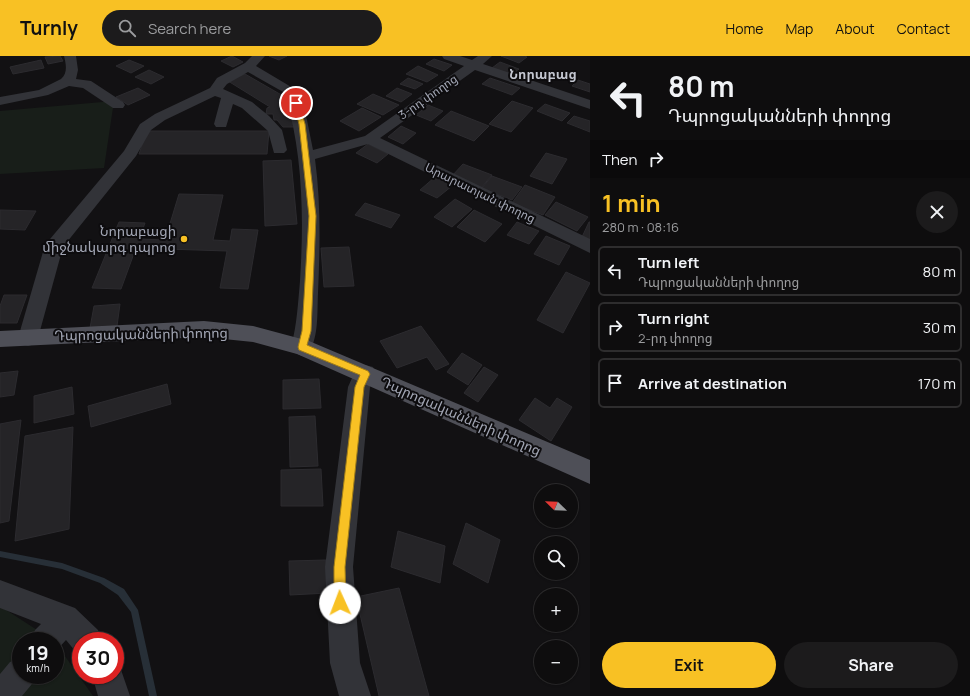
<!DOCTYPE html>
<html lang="en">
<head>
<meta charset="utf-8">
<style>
  body { margin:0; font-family:Manrope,"Noto Sans Armenian",sans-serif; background:#1c1b1c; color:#f1f3f6; height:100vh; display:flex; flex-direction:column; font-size:15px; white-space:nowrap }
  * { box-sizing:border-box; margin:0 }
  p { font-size:13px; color:#9b9c9e }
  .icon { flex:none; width:22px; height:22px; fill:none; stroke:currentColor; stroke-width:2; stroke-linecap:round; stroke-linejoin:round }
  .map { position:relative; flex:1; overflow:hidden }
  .drawer { display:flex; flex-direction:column; background:#0e0d0e; width:380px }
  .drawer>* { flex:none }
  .banner { background:#0e0d0e; color:#f1f3f6; overflow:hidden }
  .needle { width:26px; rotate:293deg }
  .fabs { position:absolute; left:534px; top:428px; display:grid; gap:8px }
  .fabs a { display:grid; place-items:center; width:44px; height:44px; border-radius:50%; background:#0e0d0e; box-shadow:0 1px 3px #0004,0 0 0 1px #2e2d2e; font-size:20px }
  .speed { position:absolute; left:12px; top:576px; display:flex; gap:8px; font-size:20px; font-weight:700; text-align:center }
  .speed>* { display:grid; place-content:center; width:52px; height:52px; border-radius:50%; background:#0e0d0e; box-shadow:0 1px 3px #0004,0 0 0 1px #2e2d2e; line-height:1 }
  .speed small { font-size:10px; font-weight:400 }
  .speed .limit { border:6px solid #d22; background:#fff; color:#111 }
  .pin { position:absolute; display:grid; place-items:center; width:34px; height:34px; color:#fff; margin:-17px; border:2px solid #fff; border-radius:50%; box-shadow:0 1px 4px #0007 }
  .me { position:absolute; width:44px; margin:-22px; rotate:358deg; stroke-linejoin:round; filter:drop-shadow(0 0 3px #0008) }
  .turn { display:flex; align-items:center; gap:14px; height:84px; padding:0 12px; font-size:18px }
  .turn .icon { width:52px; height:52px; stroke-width:2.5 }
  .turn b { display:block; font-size:28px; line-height:34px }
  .then { display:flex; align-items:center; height:38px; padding:0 12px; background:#0003; gap:8px; font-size:15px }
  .round { display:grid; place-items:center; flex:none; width:42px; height:42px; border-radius:21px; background:#1c1b1c }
  .summary { display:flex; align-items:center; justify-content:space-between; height:68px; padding:0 12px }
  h1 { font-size:24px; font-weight:700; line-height:30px; color:#f8c124 }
  .cta { display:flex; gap:8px; margin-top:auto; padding:8px 12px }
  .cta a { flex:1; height:46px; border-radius:24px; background:#f8c124; color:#111; font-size:16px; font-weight:700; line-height:46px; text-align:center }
  .cta a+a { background:#1c1b1c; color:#f1f3f6 }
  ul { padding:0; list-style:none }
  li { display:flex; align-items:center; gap:12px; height:50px; margin:0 8px 6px; padding:0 4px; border:2px solid #2e2d2e; border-radius:6px }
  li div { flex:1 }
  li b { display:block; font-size:15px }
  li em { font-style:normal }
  header { display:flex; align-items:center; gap:24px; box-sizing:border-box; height:56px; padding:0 20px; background:#f8c124; color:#111 }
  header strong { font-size:19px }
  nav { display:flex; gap:22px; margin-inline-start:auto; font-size:14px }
  .search { width:280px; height:36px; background:#1c1b1c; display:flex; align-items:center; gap:10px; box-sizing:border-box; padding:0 14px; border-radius:22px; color:#9b9c9e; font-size:15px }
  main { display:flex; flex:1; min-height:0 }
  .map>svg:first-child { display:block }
</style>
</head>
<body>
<header>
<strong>Turnly</strong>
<div class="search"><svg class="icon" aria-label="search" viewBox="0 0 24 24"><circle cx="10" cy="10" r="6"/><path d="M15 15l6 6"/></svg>Search here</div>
<nav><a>Home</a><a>Map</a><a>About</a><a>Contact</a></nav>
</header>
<main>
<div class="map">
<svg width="590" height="640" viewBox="0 0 590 640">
  <rect width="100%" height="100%" fill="#121113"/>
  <!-- green -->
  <path fill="#181e19" d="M114 45 104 112 0 118V55Z
    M0 550 54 585H21V619H55V586L93 640H0Z"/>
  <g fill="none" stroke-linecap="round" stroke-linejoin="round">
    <!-- stream -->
    <path fill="#272f37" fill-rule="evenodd" d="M0 495 62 507 104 522 124 533 138 554 157 640H149L131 556 118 539 100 527 62 513 0 501Z"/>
  </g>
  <!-- building -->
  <path fill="#252427" stroke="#2c2b2f" d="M60 0 63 5 48 8 45 1Z
    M232 0 243 6 233 11 221 5Z
    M269 0H287L279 4Z
    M501 0H524L527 1 519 7Z
    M434 3 452 9 444 15 426 8Z
    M41 4 44 12 13 18 10 11Z
    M129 4 144 10 131 17 116 10Z
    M500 6 519 13 512 19 492 12Z
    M418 10 438 19 427 26 406 18Z
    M149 14 164 21 151 28 135 21Z
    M245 18 285 41 294 71H283L277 64H274L273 58H266L267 52 270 51 228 25Z
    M408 22 423 28 415 33 400 28Z
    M490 22 520 32 512 39 482 28Z
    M578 24 590 28V36L572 30Z
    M138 32 150 39 128 49 116 41Z
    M397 32 412 38 401 46 386 40Z
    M373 38 399 49 383 59 357 48Z
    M512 45 533 52 511 76 489 68Z
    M545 48 570 57 562 65 537 55Z
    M428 49 443 55 431 65 416 59Z
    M362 52 381 61 359 75 340 65Z
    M451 55 489 70 474 85 435 69Z
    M574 60 590 65V76L567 67Z
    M401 70 416 77 403 88 388 81Z
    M147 75H269L267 98H139Z
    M368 88 388 98 377 107 356 97Z
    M546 97 567 103 552 128 530 120Z
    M291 104 297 168 265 170 263 105Z
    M463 108 492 119 481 132 452 120Z
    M492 120 522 131 512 144 482 132Z
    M435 121 452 130 437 142 420 134Z
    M525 129 555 141 543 159 512 147Z
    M179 138 223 139 213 184 230 185 232 173 258 174 248 233 220 232 227 195 136 192 121 233 92 232 119 166 145 167 139 183 165 184Z
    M455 143 472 153 452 171 434 161Z
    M556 146 588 161 577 175 545 159Z
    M365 147 400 159 391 172 355 159Z
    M0 154 36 155 25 174 0 173Z
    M474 154 502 168 485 186 457 171Z
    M517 166 539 175 529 188 507 179Z
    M589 166H590V184L582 181Z
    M546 180 570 190 559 209 534 198Z
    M349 191 354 230 324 231 321 192Z
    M566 216 590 227 563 277 537 264Z
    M4 239H27L17 267H0V250Z
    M120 248 117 270 90 272 94 250Z
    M421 270 449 308 436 314 427 301 397 312 380 285Z
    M462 297 482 309 468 329 447 316Z
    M484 311 498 319 478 346 464 337Z
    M18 315 14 339 0 341V317Z
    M319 323 321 352 283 353V324Z
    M167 328 171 348 91 371 88 350Z
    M72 331 74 358 34 367V340Z
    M535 342 550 352 557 342 572 351 551 385 519 364Z
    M315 360 318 410 290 411 289 361Z
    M21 364 9 465 0 467V368Z
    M73 371 69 473 15 485 25 380Z
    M321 413 323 450H281V414Z
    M466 467 500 484 488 527 453 508Z
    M398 475 445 490 440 527 391 511Z
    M326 504 328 537 290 539 289 505Z
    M399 532 429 640H379L356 541Z"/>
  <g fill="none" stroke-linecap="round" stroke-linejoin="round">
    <!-- minor -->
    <path fill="#323338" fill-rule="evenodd" d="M64 0H76L78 14 76 23 91 25 123 46 125 49 123 52H113L83 32 69 30 48 39 0 49V41L39 34 61 23C68 17 66 8 64 0Z
      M252 0H265L256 10 298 35 307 64 313 94 365 80 464 10 444 3 442 0H460L472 4 478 0H492L483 8 590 44V53L475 14 380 82 590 183V197L368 88 315 103C321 147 320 192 318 237 317 257 319 279 309 297L302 300 295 297 291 291C297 269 298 247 300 225 304 161 303 99 285 37L248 16 227 28 223 33 252 46 269 60 282 74 287 94 284 97H274L268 75 242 52 233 48 226 71H216L214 68 221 42 215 40 165 64 151 74 136 100 63 191 38 282 35 288 28 290 21 288 18 282 45 189 124 95 140 68 155 58 210 32 217 22 245 7Z
      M365 309 373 311 376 318 370 331 353 511 360 607 371 640H339L330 607 325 511 348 331 357 311Z
      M0 524 75 552 98 574 102 585H81V598L76 596 66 584 55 596V585H31L35 574 41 568 0 552Z
      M21 602V619H36L32 628 22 640H0V618L10 606Z
      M115 606 119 608 130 640H98L92 619H115Z"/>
    <!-- major -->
    <path fill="#4e4f57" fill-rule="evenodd" d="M204 265 253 270 309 285 590 404V428L297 298 253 286 204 281 0 291V275Z"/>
  </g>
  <!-- route -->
  <path fill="#f8c124" stroke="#a17d17" d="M296 46 299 47 305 68 316 160 311 275 307 289 368 315 370 318 364 331 345 511 346 547 345 552 340 553 336 552 334 547V511L355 331 360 319 299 294 298 291 302 275 309 160 299 68 293 47Z"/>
  <!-- markers -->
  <circle fill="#f8c124" stroke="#0d0c0e" stroke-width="1.5" cx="184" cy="183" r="4"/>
  <g text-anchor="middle" stroke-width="4" stroke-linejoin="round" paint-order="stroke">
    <!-- far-street labels -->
    <g font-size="12" fill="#a2a6b4" stroke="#0d0c0e">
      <text transform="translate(428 41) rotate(-35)" y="4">3-րդ փողոց</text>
      <text transform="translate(480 137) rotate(26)" y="4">Արարատյան փողոց</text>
    </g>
    <!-- far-quarter labels -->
    <g font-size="13" font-weight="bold" fill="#c3c6d0" stroke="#0d0c0e">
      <text x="543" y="23">Նորաբաց</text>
    </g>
    <!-- poi labels -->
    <g font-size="14" fill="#a2a6b4" stroke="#0d0c0e" text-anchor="end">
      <text x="176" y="180">Նորաբացի<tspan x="176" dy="16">միջնակարգ դպրոց</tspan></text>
    </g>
    <!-- street labels -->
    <g font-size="14" fill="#a2a6b4" stroke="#0d0c0e">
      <text transform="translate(141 278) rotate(-1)" y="5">Դպրոցականների փողոց</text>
      <text transform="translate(461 360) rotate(24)" y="5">Դպրոցականների փողոց</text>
    </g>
  </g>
</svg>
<div class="fabs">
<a><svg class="needle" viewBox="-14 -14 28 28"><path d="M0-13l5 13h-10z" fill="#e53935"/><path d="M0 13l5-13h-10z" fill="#9b9c9e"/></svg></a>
<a><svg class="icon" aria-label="search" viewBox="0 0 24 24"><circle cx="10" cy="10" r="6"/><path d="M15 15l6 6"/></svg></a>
<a>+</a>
<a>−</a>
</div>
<div class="speed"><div>19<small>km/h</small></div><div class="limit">30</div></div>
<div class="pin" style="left:296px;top:47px;background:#d93025"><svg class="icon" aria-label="arrive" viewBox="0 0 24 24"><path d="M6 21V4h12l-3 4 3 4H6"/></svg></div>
<svg class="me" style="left:340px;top:547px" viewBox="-20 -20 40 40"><circle r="19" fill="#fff"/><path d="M0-13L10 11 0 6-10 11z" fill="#f8c124"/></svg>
</div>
<section class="drawer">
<div class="banner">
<div class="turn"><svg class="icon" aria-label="left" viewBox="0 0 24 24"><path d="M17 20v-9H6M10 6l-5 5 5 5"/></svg><div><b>80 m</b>Դպրոցականների փողոց</div></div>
<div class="then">Then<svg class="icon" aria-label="right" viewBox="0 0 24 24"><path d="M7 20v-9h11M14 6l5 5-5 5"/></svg></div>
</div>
<div class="summary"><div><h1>1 min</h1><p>280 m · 08:16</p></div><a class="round"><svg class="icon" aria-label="close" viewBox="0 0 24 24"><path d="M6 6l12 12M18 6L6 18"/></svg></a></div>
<ul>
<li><svg class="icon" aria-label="left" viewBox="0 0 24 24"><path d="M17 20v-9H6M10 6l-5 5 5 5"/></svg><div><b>Turn left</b><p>Դպրոցականների փողոց</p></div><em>80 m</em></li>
<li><svg class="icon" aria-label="right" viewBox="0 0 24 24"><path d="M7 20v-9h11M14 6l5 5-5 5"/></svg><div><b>Turn right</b><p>2-րդ փողոց</p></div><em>30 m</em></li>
<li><svg class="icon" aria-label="arrive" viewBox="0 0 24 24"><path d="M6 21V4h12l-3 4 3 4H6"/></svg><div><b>Arrive at destination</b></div><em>170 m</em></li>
</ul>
<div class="cta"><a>Exit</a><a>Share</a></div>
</section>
</main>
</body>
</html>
